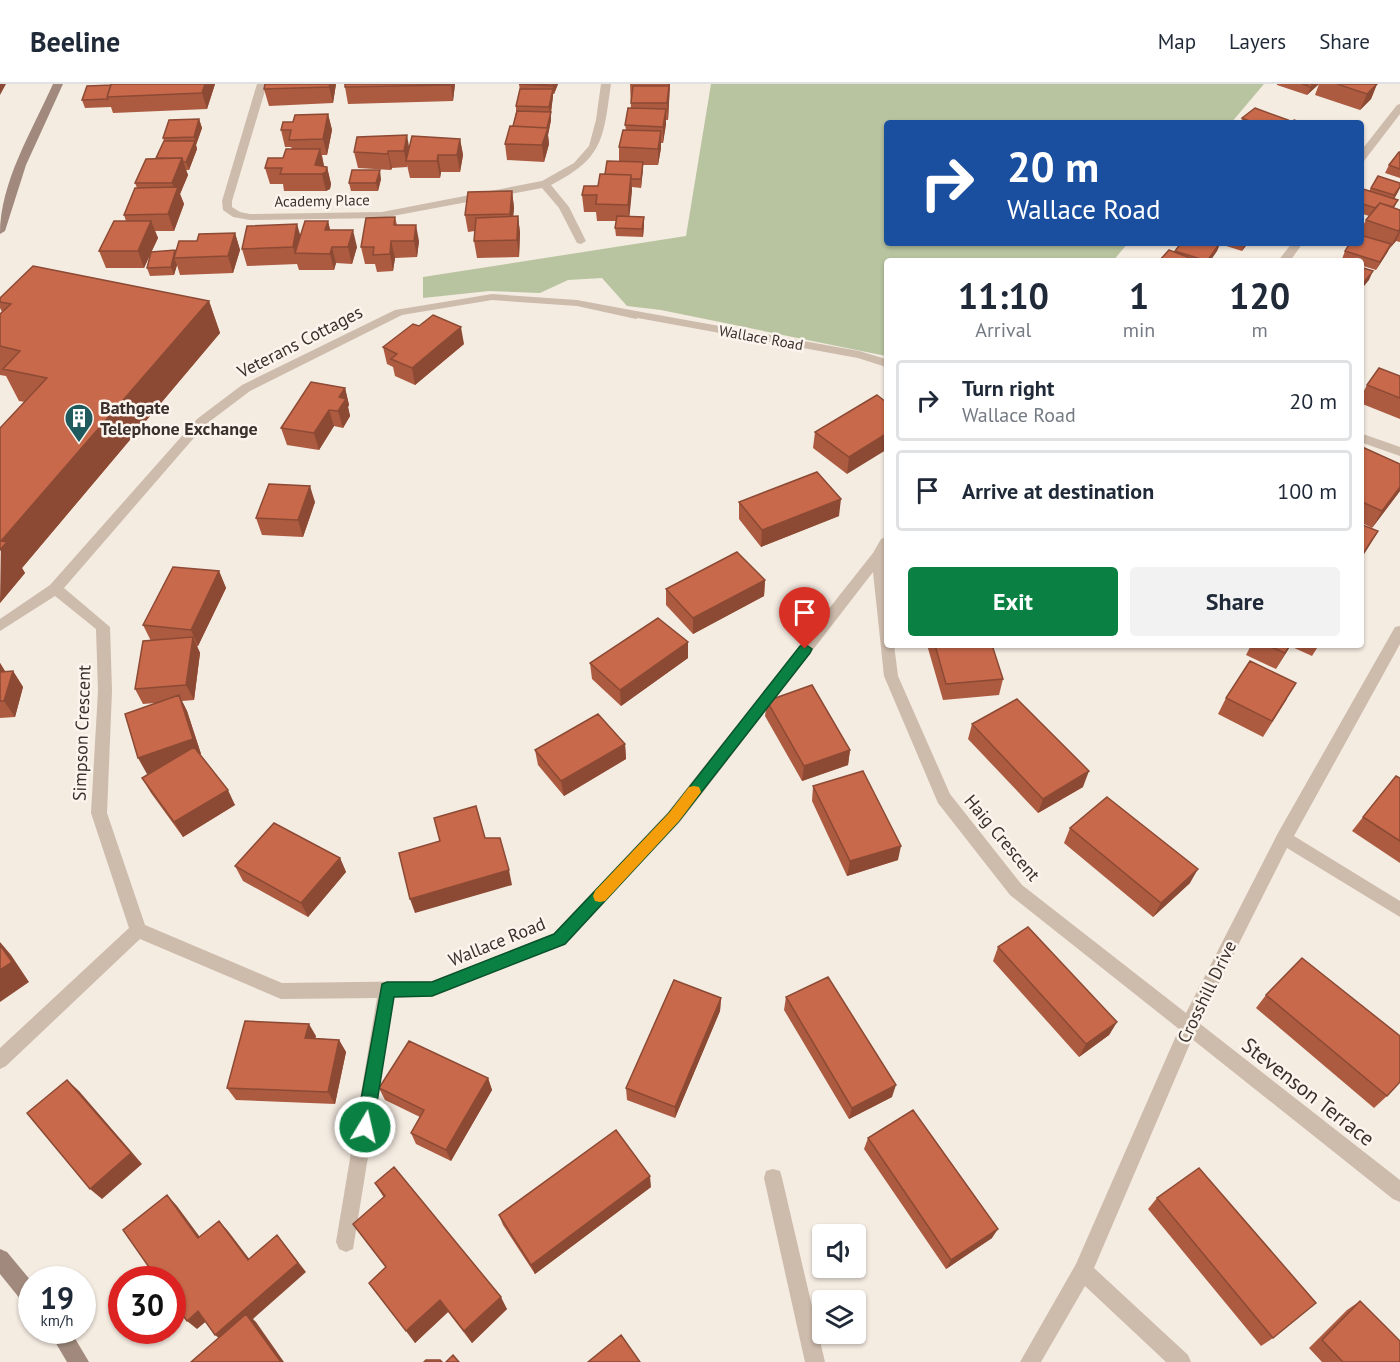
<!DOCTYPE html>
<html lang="en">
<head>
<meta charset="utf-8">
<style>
  body { margin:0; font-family:"PT Sans",sans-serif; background:#f2f2f3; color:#1f2937; height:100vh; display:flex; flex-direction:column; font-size:22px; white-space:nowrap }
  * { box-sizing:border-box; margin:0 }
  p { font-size:20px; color:#747a83 }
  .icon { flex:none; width:33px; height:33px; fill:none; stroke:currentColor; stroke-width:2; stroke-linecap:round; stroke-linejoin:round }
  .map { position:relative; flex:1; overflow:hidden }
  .drawer { position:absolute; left:884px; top:174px; width:480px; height:390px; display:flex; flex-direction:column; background:#fff; border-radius:6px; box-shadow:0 2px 4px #0004 }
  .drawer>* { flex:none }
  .top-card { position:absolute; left:884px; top:36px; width:480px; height:126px; border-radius:6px; box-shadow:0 2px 4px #0004; background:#1a4fa0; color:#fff; overflow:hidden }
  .controls { position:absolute; left:812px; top:1140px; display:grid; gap:12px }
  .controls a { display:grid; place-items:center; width:54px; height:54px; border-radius:6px; background:#fff; box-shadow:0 2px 4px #0004; font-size:30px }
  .speed { position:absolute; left:18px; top:1182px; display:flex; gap:12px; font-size:30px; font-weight:700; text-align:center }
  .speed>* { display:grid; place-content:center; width:78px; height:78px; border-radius:50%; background:#fff; box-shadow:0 2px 4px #0004; line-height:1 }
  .speed small { font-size:15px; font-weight:400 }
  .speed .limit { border:9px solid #d22; background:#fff; color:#111 }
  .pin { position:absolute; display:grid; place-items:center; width:51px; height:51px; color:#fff; margin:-62px -26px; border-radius:50% 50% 50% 0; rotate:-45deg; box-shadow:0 0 6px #0007 }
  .pin .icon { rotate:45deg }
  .me { position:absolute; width:66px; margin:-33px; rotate:9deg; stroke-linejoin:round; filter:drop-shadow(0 0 4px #0008) }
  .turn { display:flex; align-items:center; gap:21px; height:126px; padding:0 24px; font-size:27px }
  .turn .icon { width:78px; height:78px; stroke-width:2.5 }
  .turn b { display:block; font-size:42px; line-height:51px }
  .eta { display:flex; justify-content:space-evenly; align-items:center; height:102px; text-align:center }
  .eta b { font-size:36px; font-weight:800; line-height:42px }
  .primary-button { display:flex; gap:12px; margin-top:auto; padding:12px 24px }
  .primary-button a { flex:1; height:69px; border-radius:6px; background:#0b8043; color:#fff; font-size:24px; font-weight:800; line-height:69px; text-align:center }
  .primary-button a+a { background:#f2f2f3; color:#1f2937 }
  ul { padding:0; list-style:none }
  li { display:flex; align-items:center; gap:18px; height:81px; margin:0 12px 9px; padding:0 12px; border:3px solid #e0e1e3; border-radius:6px }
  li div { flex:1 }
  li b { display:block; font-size:22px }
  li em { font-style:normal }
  header { display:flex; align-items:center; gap:36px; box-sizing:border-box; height:84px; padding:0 30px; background:#fff; border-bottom:2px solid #e0e1e3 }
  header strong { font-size:28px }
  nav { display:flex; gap:33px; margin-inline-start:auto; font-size:21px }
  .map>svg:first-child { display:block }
</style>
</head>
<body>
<header>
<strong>Beeline</strong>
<nav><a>Map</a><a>Layers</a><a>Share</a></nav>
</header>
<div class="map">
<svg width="1400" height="1278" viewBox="0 0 1400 1278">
  <rect width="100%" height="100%" fill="#f4ebe1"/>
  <!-- green -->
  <path fill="#b8c4a0" d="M711 0H1264L1231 39H886V159H1128L1113 177H886V272L661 226 627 222 602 194 568 196 540 209 489 207 423 214V193L686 152Z"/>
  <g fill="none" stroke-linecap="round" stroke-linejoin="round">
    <!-- service -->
    <path fill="#cdbbac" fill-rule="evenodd" d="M636 227 859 267 886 275V283L858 274 632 233V229Z"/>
    <!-- minor -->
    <path fill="#cdbbac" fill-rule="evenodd" d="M257 0H267L232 117V123L240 128 250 130 382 128 542 97 574 79 589 62 596 36 601 0H611C603 55 604 74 551 101L569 123 586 157 581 160 577 159 559 124 542 104 382 134 250 136 233 133 223 126 222 117Z
      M1400 20V30L1364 77 1360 78V68L1397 21Z
      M1292 159H1303L1290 177H1278Z
      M492 210 577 216 636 227 642 231 636 235 577 222 492 216 402 231 250 307 205 341 64 504 110 543 112 607 107 729 145 841 282 899 432 897 553 850 668 728 873 469 881 455 886 453V561H894L898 592 950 710 1022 801 1186 929 1278 749 1395 543 1400 542V560L1294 752 1400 817V833L1287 764 1199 939 1400 1096V1118L1393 1115 1192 955 1094 1184 1188 1271 1191 1278H1166L1085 1202 1041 1278H1020L1076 1180 1179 945 1010 811 938 719 884 592 873 488 680 738 565 860 432 913H394L353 1165 346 1168 339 1165 336 1158 377 914 281 915 140 855 6 982 0 985V964L129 844 91 729 98 607 96 545 55 512 0 547V535L50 501 197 335 242 301 395 226Z
      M1360 349 1400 363V372L1360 358Z
      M773 1085 780 1087 782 1094 825 1278H805L764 1094 766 1087Z"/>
    <!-- secondary -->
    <path fill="#a18a7d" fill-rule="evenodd" d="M53 0H63L26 81 5 147 0 150C0 98 32 47 53 0Z
      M0 1165 7 1168 32 1198V1224L25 1221 0 1190Z
      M48 1246H70L89 1278H67Z"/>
  </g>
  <!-- wall -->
  <path fill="#ac5a40" d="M111 0H215L207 25 113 29 111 23 85 24 82 16Z
    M265 0H336L333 19 269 22 264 5Z
    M345 0H455L453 17 348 20 345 3Z
    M519 0H558L554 10H553L551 28V36L548 51 549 60 544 78 507 76 505 60 513 42 516 28V22L520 7Z
    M630 0H670L668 36H666L663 59H661V64L658 81H643L641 104 632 103 629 132 644 133V141L643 153 616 152 615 144 616 137H597L596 128H584L582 111 598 102 619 77V63L626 46 625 41 631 24Z
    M1277 0H1319L1307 11 1277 1Z
    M1319 0H1377L1371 15 1360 26 1315 11Z
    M328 30 332 46 327 71H322L324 82 327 83 331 100 330 105 326 107H284L283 100H270L265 84 283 74 292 65 291 63H285L281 46 293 38Z
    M1242 34 1288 36 1286 39H1241Z
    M199 35 202 44 196 61 197 65 189 86H186L188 91 180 110 184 120 174 147H155L158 154 151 168H176L197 157 235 149 240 166 233 189 180 191 177 181 174 191 150 192 147 184 151 168 144 184H106L99 167 126 137 124 131 137 104 135 99 156 74 164 57 163 54Z
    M460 55 463 71 460 88H441L440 94H410L407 81V83L392 84 391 86 358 84 354 68 409 65Z
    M1400 68V94L1385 89 1389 81Z
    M381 95 378 107H351L349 99Z
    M1400 99V104L1394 115 1398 116 1394 124 1400 126V158L1396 157 1390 164 1376 186 1360 181V177H1348L1342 175 1345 167 1360 159V147L1366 136 1369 132 1360 129V107H1369L1371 104Z
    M512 107 514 124 513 132H518L520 149 519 173 477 174 474 157 475 147 468 148 465 131Z
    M395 133 397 141 419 157 417 173 395 174 393 187 377 188 375 180H365L361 163Z
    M328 137 330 146 357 163 352 180 336 179 334 186H299L297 180 247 182 242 165 300 151Z
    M1181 159H1248L1242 167 1220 160 1217 167 1210 177H1159L1174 168Z
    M0 214 209 217 220 249 22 484 25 489 0 519 25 318 19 317 6 292 0 291V230L2 228 0 224Z
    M464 260 415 301 395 292 393 283 387 280 383 263Z
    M1400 292V335L1360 319V314L1367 301Z
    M345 304 349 321 348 323 350 332 343 344 334 342 319 366 287 361 281 344Z
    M877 311 847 390 813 364 815 348Z
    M1360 362 1400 407 1372 444 1360 438Z
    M315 418 303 453 262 451 256 434Z
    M739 418 839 432 761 463 739 435Z
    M219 487 226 504 198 562H197L200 569 194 616 182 617 187 627 201 670 200 671 235 721 183 753 151 709 142 694 152 688 147 690 155 619 143 620 135 605 151 557 143 541Z
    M765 496 764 512 693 550 666 521V505Z
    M688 558V574L621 622 592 595 590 579Z
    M927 561H992L1003 595 999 611 943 616Z
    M1251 561H1319L1312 572 1290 562 1276 585 1246 571Z
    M0 579 5 587H13L23 603 15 633 0 634Z
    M1226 614 1287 615 1263 653 1218 630Z
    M767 617 850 666 848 681 802 697 765 632Z
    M972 640 1083 703 1038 729 968 655Z
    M625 660 626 675 564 712 538 681 535 666Z
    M1400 694V779L1352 747 1363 733Z
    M813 702 898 776 847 792 812 717Z
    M1070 744 1190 799 1153 833 1064 759Z
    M340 774 346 788 308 833 243 797 235 782Z
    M998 863 1117 938 1109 951 1079 973 993 877Z
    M1266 911 1387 1012 1374 1024 1256 924Z
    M786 913 892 1013 849 1035 784 926Z
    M721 914 720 927 675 1034 627 1016 626 1004Z
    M316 952 315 954 339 956 346 968 335 1020 236 1016 227 1004Z
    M488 994 492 1006 451 1077 416 1060 411 1049 420 1033 385 1016 379 1004Z
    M868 1054 992 1154 946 1185 864 1065Z
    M375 1099 507 1225 472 1259 448 1228 415 1259 386 1183 353 1140 384 1114Z
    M651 1103 535 1190 503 1141 499 1131Z
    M1157 1114 1273 1254 1261 1262 1148 1125Z
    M1360 1217 1400 1278H1322L1309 1264 1347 1226Z"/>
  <!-- shaded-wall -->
  <path fill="#8c4a34" d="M0 0H6L0 11Z
    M205 0H215L207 25 202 9Z
    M330 0H336L333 19 329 3Z
    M451 0H455L453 17 451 1Z
    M554 0H558L554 10 553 2Z
    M668 0H670L668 36 667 19Z
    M1313 0H1319L1307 11 1311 3Z
    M1377 0 1371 15 1360 26 1367 10Z
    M553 5V13L551 28V36L548 51 549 60 544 78 542 61 550 31 549 23Z
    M666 25V41L663 59V43Z
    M328 30 332 46 327 71 323 55Z
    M199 35 202 44 196 61 194 53Z
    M661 47V64L658 81V65Z
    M407 51 410 68 406 77 407 83 404 67Z
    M460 55 463 71 460 88 457 71Z
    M195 57 197 65 189 86 186 78Z
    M320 65 324 82 322 90 315 81Z
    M388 67 392 84 391 86 388 70Z
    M438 71 441 88 440 94 437 77Z
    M182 74 188 91 180 110 184 120 174 147 168 130 176 109 172 99Z
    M643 78V86L641 104V95Z
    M327 83 331 100 330 105 326 107 322 90Z
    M380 86 381 95 378 107 376 99Z
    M631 91 632 107 629 137 628 121Z
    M1400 103 1398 108 1391 120 1394 111Z
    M512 107 514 124 512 146 510 130Z
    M518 132 520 149 519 173 517 156Z
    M644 133V141L643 153 642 145Z
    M151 137 158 154 144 184 138 167Z
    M328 137 332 154 325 146Z
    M297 140 302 157 295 169 293 163Z
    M416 141 419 157 417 173 414 157Z
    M1400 145V148L1396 157 1390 164Z
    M353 146 357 163 352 180 348 163Z
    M235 149 240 166 233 189 228 172Z
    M391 157 395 174 393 187 390 170Z
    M1220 159 1217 167 1210 177H1207Z
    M1245 159H1248L1242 167Z
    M1391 160 1387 169 1376 186 1380 178Z
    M332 163 336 179 334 186 330 170Z
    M175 166 178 174H174L177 181 174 191 171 183Z
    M1373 187 1369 196 1360 207V203Z
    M209 217 220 249 22 484 25 489 0 519 1 457Z
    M461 243 464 260 415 301 412 284Z
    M345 304 349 321 348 323 350 332 343 344 338 327 339 313Z
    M329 326 334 342 319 366 314 349Z
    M886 350V366L847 390 849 373Z
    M310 402 315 418 303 453 298 436Z
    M1400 403V407L1372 444 1382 427Z
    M841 415 839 432 761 463 762 446Z
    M1378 447 1368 464 1360 476V474Z
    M219 487 226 504 198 562 191 546Z
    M765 496 764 512 693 550V534Z
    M193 553 200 569 194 616 186 601Z
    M688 558V574L621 622 620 606Z
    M1290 561H1291L1276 585 1285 569Z
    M0 579 6 589 0 602Z
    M13 587 23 603 15 633 4 617Z
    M179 611 187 627 201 670 147 690 138 674Z
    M625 660 626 675 564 712 561 697Z
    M850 666 848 681 802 697 804 682Z
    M1089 687 1083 703 1038 729 1043 715Z
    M228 706 235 721 183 753 174 738Z
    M901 762 898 776 847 792 850 777Z
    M340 774 346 788 308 833 301 819Z
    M1198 785 1190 799 1153 833 1161 819Z
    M509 786 512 801 415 829 410 815Z
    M0 858 11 871 29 898 0 918Z
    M721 914 720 927 675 1034V1023Z
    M1117 938 1109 951 1079 973 1086 960Z
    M309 940 316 952 313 966 305 954Z
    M339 956 346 968 335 1020 328 1008Z
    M488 994 492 1006 451 1077 446 1066Z
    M67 996 79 1007 142 1080 102 1115 90 1105Z
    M896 1001 892 1013 849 1035 852 1024Z
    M650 1092 651 1103 535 1190 531 1181Z
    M167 1111 177 1122 208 1164 198 1154Z
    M219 1137 228 1147 257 1185 248 1176Z
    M998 1145 992 1154 946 1185 951 1176Z
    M277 1151 285 1161 306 1188 253 1235 256 1238 284 1278H281L225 1259 215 1251Z
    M501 1213 507 1225 472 1259 464 1247Z
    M440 1216 448 1228 415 1259 406 1247Z
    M198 1227 209 1235 197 1245 187 1237Z"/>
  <!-- building -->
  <path fill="#c8694b" stroke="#8c4a34" stroke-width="1.5" d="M111 0H205L202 9 107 13Z
    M265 0H330L329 3 264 5Z
    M345 0H451V1L345 3Z
    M519 0H554L553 2Z
    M1302 0H1313L1311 3Z
    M1337 0H1377L1367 10Z
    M111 1 107 13 108 15 82 16 87 2Z
    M633 2H669L667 19H631Z
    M520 5H553L549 23 516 22Z
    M628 24 666 25 663 43 625 41Z
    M1255 24 1288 36 1284 39H1254L1242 34Z
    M517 27 551 28 547 44 513 42Z
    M328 30 323 55 289 56 291 46H281L283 38H293L295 31Z
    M199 35 194 53 163 54 169 36Z
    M1294 36 1303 39H1291Z
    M510 42 548 44 542 61 505 60Z
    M623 46 661 47 658 65 619 63Z
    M407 51 404 67H388V70L354 68 357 53Z
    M412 52 460 55 457 71H438L437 77H406Z
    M164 57H195L186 78H183L182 74H156Z
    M286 65H320L315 81 327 83 326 88 322 90H280L282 84H265L268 74H283Z
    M1399 68H1400V85L1389 81Z
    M182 74 172 99H135L146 75Z
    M607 77 643 78 641 95H631V91L605 90Z
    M352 86H380L376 99H349Z
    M600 90 631 91 628 121 596 120 597 111H582L584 102H598Z
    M1378 92 1400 99V103L1394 111 1371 104Z
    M178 103 168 130 124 131 135 104Z
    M1363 105 1398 116 1393 123 1380 119 1375 124 1360 119V107Z
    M512 107 510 130 465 131 468 108Z
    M1380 119 1400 126V145L1398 147 1366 136Z
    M518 132 517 156 474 157 476 134Z
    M617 132 644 133 642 145 615 144Z
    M395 133 394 141H416L414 157H391L390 170 373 171 374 163H361L366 134Z
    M114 137H151L138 167H99Z
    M305 137H328L325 146H353L348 163H332L330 170 295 169Z
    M297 140 293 163 242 165 247 142Z
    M235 149 228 172 174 174 179 157H197L199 150Z
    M1360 151 1391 160 1380 178 1345 167 1350 159H1360Z
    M1181 159H1220L1207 177 1175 167Z
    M175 166 171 183 147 184 151 168Z
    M1169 166 1198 177H1159Z
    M33 182 209 217 1 457 7 458 0 466V344L47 294 3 285 20 267 0 262V230L11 220 0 218V214Z
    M1360 183 1373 187 1360 203Z
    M433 231 461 243 412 284 391 275 397 270 383 263 413 240 419 242Z
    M1379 284 1400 292V314L1367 301Z
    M311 298 345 304 339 313 346 315 338 327 329 326 314 349 281 344Z
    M877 311 886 318V350L849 373 815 348Z
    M1360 362 1400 380V403L1382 427 1360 417Z
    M817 388 841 415 762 446 739 418Z
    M269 400 310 402 298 436 256 434Z
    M1360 440 1378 447 1360 474Z
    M737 468 765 496 693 534 666 505Z
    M173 483 219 487 191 546 143 541Z
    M658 534 688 558 620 606 590 579Z
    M193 553 186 601 135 605 143 557Z
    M935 561H992L1003 595 946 600Z
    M1267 561H1290L1285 569Z
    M1250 577 1296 599 1272 637 1226 614Z
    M13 587 4 617H0V588Z
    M812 601 850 666 804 682 767 617Z
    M179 611 193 655 138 674 125 630Z
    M1017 615 1089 687 1043 715 972 640Z
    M598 630 625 660 561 697 535 666Z
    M194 663 228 706 174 738 142 694Z
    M863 687 901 762 850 777 813 702Z
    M1396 692 1400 694V757L1363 733Z
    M1107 713 1198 785 1161 819 1070 744Z
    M476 722 485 754H500L509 786 410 815 399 769 440 757 434 734Z
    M274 739 340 774 301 819 235 782Z
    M1028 843 1117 938 1086 960 998 863Z
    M0 861 12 878 0 886Z
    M1302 874 1400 952V998L1387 1012 1266 911Z
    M828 893 896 1001 852 1024 786 913Z
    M674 896 721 914 675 1023 626 1004Z
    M245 937 309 940 305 954 339 956 328 1008 227 1004Z
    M409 957 488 994 446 1066 411 1049 424 1026 379 1004Z
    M67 996 131 1069 90 1105 27 1029Z
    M913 1026 998 1145 951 1176 868 1054Z
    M616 1046 650 1092 531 1181 499 1131Z
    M394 1083 501 1213 464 1247 440 1216 406 1247 369 1199 386 1183 353 1140 385 1112 375 1099Z
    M1199 1084 1316 1219 1273 1254 1157 1114Z
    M167 1111 198 1154 219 1137 248 1176 277 1151 298 1179 215 1251 198 1227 187 1237 172 1217V1196H158L123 1146Z
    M1360 1217 1400 1257V1278H1343L1322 1256Z
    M246 1230 281 1278H191Z
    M621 1251 640 1278H588Z
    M453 1271 459 1278H446Z
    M426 1276H440L442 1278H424Z"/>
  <!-- route -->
  <path fill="#0b8043" stroke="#07532c" stroke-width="1.5" d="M805 560 812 565 810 569 679 737 565 860 432 912 394 913 373 1043 371 1049 365 1052 359 1049 356 1043 382 900 387 898H432L554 850 669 729 800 562Z"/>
  <!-- slow -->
  <path fill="#f59e0b" d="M694 702 699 703 701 708 679 737 605 817 600 818 595 817 593 812 595 807 669 729 689 703Z"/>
  <!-- icons -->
  <defs>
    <g id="building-pin" transform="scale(1.5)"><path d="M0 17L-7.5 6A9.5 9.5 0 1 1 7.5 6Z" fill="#1f5a5e" stroke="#fbf5ee"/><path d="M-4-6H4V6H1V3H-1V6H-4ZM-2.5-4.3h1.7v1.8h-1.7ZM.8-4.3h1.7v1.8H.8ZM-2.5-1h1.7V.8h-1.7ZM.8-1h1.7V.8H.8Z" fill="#fff"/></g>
  </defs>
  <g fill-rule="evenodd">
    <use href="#building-pin" x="79" y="334"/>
  </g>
  <g text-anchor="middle" stroke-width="5" stroke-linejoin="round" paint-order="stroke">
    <!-- far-street labels -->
    <g font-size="15" fill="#3b302b" stroke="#fbf5ee">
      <text transform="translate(322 117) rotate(-1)" y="5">Academy Place</text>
      <text transform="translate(761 254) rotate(10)" y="5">Wallace Road</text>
    </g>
    <!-- street labels -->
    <g font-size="18" fill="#3b302b" stroke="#fbf5ee">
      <text transform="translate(300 258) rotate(-27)" y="6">Veterans Cottages</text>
      <text transform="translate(82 649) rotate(-88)" y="6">Simpson Crescent</text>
      <text transform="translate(1002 754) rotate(50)" y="6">Haig Crescent</text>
      <text transform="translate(497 858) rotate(-22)" y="6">Wallace Road</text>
      <text transform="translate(1207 908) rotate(-64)" y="6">Crosshill Drive</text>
    </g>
    <!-- poi labels -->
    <g font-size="18" font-weight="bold" fill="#3b302b" stroke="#fbf5ee" text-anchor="start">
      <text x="100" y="330">Bathgate<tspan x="100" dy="21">Telephone Exchange</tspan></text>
    </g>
    <!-- near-street labels -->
    <g font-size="21" fill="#3b302b" stroke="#fbf5ee">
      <text transform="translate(1308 1008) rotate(38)" y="7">Stevenson Terrace</text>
    </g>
  </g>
</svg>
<div class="controls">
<a><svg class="icon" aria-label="sound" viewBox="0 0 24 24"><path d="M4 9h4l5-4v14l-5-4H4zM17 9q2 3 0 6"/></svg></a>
<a><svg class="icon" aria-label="layers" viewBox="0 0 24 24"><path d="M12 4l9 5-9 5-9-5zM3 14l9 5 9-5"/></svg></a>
</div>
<div class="speed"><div>19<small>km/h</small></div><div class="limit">30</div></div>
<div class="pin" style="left:805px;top:565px;background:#d93025"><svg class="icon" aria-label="arrive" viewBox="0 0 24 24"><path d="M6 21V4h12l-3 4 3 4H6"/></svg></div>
<svg class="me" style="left:365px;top:1043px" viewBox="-20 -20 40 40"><circle r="17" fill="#0b8043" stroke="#fff" stroke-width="3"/><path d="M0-11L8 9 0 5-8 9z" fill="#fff"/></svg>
<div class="top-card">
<div class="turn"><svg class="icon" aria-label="right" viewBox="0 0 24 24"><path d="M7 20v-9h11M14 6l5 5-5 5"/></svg><div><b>20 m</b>Wallace Road</div></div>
</div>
<section class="drawer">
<div class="eta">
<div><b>11:10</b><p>Arrival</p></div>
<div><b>1</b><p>min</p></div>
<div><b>120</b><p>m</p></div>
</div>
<ul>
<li><svg class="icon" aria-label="right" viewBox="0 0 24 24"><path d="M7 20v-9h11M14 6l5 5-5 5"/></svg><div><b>Turn right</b><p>Wallace Road</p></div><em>20 m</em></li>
<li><svg class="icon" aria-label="arrive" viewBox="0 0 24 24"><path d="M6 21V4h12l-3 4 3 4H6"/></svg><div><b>Arrive at destination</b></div><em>100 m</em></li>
</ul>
<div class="primary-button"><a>Exit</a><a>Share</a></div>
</section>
</div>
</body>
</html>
